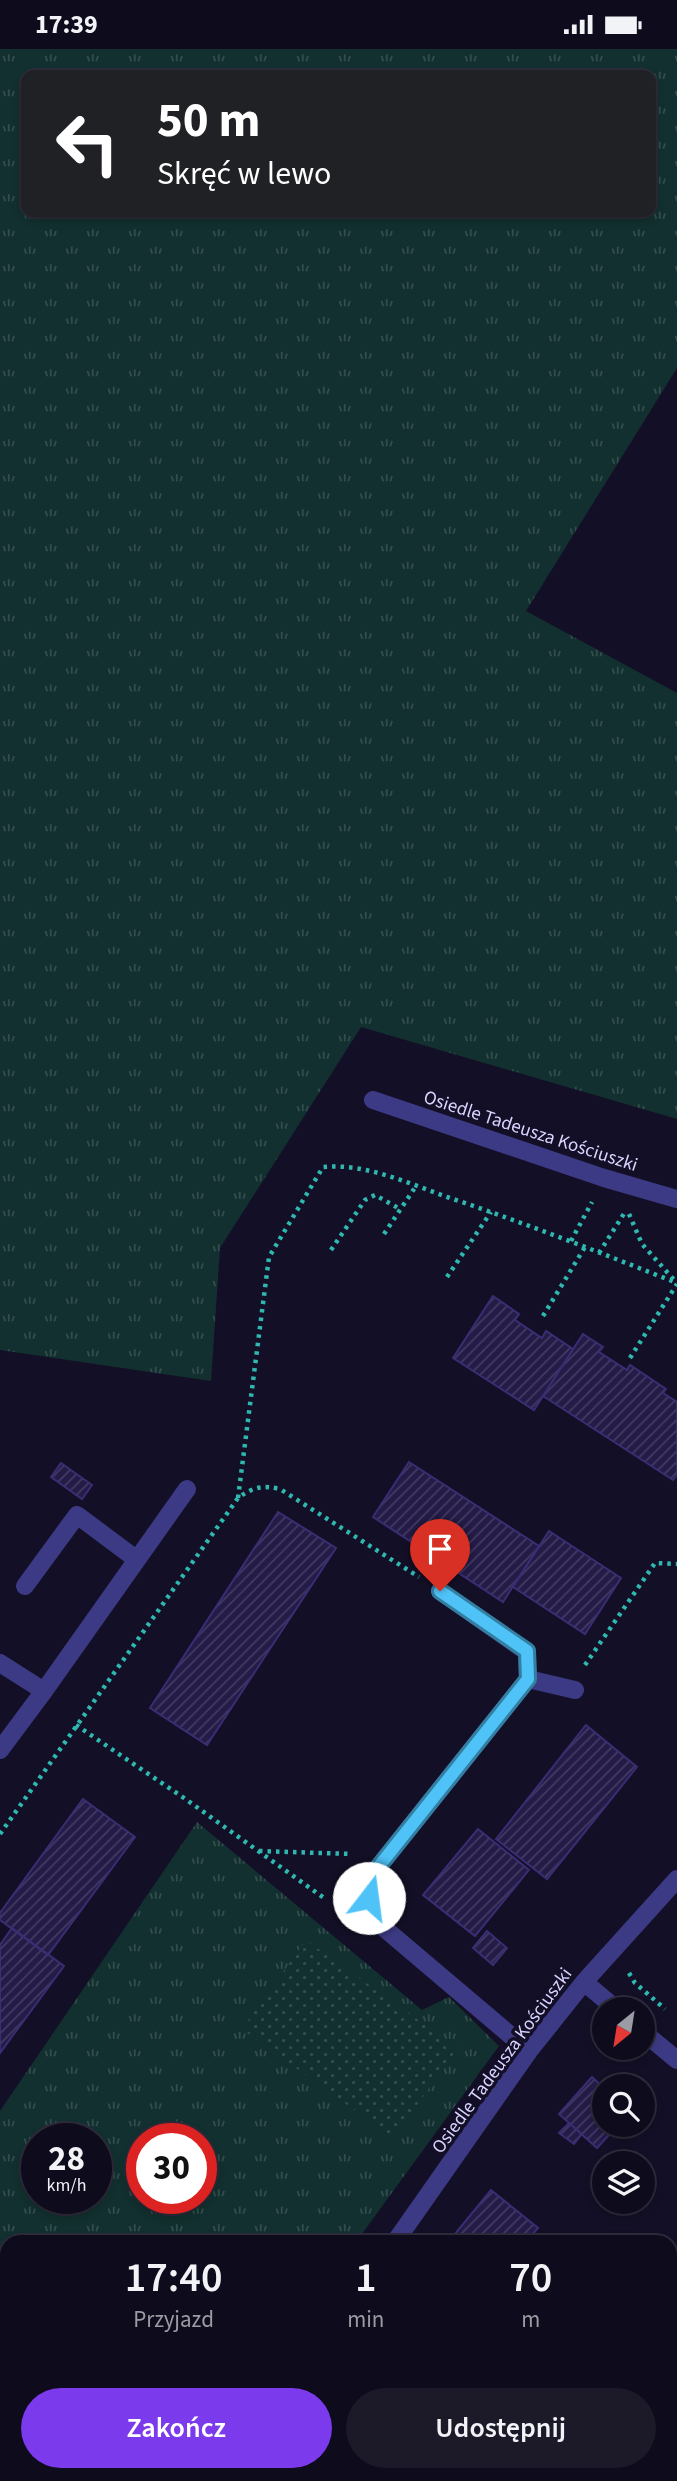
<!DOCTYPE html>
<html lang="pl">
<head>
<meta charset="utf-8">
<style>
  body { margin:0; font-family:"Source Sans 3",sans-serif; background:#1c1929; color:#f1f3f6; height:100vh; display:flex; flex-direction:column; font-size:26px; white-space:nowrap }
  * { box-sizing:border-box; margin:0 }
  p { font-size:23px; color:#9b9ba3 }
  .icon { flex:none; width:38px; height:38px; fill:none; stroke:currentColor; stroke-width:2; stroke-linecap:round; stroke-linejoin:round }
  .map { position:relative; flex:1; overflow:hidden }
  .details { position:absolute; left:0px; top:2186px; width:677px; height:247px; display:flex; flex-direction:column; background:#0e0b1c; border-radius:21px 21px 0 0; box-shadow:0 4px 10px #0003,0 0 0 2px #2e2b3b }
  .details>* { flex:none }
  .banner { position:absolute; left:21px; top:21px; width:635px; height:147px; border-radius:14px; box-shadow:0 4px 10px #0003,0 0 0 2px #2e2b3b; background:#202124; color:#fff; overflow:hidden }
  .needle { width:46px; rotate:210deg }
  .buttons { position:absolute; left:592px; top:1948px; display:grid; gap:14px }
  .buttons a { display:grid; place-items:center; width:63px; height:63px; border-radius:50%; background:#0e0b1c; box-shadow:0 4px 10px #0003,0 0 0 2px #2e2b3b; font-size:35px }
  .speed { position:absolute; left:21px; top:2074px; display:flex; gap:14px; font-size:35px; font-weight:700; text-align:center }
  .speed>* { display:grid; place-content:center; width:91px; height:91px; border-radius:50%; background:#0e0b1c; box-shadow:0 4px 10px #0003,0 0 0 2px #2e2b3b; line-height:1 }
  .speed small { font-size:18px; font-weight:400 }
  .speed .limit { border:10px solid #d22; background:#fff; color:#111 }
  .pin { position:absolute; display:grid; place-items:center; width:60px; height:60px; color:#fff; margin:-72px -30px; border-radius:50% 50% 50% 0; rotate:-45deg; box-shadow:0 0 7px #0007 }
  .pin .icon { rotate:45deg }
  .me { position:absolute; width:77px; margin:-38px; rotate:15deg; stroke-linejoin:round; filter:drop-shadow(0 0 5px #0008) }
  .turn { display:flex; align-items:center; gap:24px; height:147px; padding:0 21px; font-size:32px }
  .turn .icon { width:91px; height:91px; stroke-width:2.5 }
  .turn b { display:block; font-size:49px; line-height:60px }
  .eta { display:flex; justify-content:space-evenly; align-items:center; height:119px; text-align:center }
  .eta b { font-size:42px; font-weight:600; line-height:49px }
  .primary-button { display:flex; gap:14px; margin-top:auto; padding:14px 21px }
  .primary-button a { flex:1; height:80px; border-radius:42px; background:#7c3aed; color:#fff; font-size:28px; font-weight:600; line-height:80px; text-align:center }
  .primary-button a+a { background:#1c1929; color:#f1f3f6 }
  .status { display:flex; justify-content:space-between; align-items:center; height:49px; padding:0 35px; background:#0e0b1c; direction:ltr }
  .status svg { height:19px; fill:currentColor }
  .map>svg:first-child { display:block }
</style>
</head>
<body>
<div class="status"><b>17:39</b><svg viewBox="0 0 49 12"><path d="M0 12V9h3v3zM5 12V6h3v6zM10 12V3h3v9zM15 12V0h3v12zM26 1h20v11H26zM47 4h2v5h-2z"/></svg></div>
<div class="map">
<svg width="677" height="2432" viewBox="0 0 677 2432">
  <defs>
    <pattern id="grass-tufts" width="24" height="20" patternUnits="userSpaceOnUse" patternTransform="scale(1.75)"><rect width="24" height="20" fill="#12302f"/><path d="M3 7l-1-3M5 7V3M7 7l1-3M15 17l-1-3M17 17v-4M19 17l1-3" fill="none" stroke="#344d4e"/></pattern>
    <pattern id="park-dots" width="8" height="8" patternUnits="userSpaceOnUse" patternTransform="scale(1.75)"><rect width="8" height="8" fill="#12302f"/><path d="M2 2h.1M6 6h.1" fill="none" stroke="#344d4e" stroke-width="1.8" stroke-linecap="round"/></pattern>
    <pattern id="building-hatch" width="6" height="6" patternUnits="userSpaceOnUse" patternTransform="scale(1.75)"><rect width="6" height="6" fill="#241b47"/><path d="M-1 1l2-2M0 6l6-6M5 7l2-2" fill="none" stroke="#433b63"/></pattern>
  </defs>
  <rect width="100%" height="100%" fill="#130f26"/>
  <!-- grass -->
  <path fill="url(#grass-tufts)" fill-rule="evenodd" d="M0 0H677V319L526 562 677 644V1070L361 978 220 1199 211 1332 0 1301ZM26 26H651V163H26Z
    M197 1773 422 1961 449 1948 499 1997 356 2193H7V2332L0 2326V2062ZM37 2090H96V2149H37ZM142 2090H201V2149H142Z
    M121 2426H187L182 2432H129Z"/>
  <!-- park -->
  <path fill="url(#park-dots)" d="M306 1891 458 1999 393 2089 242 1980Z"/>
  <!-- building -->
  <path fill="url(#building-hatch)" stroke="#3b2d73" stroke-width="2" d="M493 1247 519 1265 515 1271 542 1289 546 1282 573 1300 534 1361 453 1309Z
    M583 1285 603 1298 599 1303 627 1321 630 1316 666 1340 663 1344 677 1353V1426L673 1431 543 1347Z
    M409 1413 539 1497 503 1553 373 1468Z
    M61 1414 92 1436 82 1450 51 1428Z
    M278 1463 336 1499 207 1696 150 1659Z
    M549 1482 621 1529 585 1585 513 1538Z
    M586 1676 637 1718 547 1830 496 1790Z
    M83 1750 135 1788 48 1906 0 1871V1864Z
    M478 1780 529 1821 475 1887 423 1846Z
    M12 1879 64 1917 0 2004V1896Z
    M487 1882 507 1899 493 1916 473 1899Z
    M592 2028 604 2039V2076H618L597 2099 559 2065Z
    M569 2074 582 2085 574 2095 559 2084Z
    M491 2141 538 2179 526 2193H463L454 2186Z
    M677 2323V2387L670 2382V2331Z
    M419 2426H460L468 2432H427Z"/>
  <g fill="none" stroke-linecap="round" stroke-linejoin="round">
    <!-- path -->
    <path stroke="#2fb8b0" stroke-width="4.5" stroke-dasharray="3.5 5" stroke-linecap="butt" d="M629 1165 642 1195 675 1232
      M384 1185 416 1137
      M571 1192 592 1153
      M331 1201 365 1151 375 1146 400 1160
      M599 1204 625 1163
      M447 1228 491 1163
      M543 1267 585 1198
      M630 1309 677 1235
      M238 1449 269 1208 323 1118C365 1114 408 1134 447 1148 525 1174 601 1204 677 1234
      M585 1616 655 1514 677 1515
      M76 1676 184 1749 324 1849
      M0 1785 238 1449C253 1438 262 1436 280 1440L419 1528
      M259 1802 352 1805
      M629 1924 635 1934 665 1960"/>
    <!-- lane -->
    <path stroke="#3d3a85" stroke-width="18" d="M25 1537 77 1466 136 1510
      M528 1630 575 1641
      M44 1642 187 1440"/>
    <!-- street -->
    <path stroke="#3d3a85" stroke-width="18" d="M373 1051 604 1129 677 1150
      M440 1542 527 1603 528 1630 368 1831 371 1868 529 2002
      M0 1614 44 1642 0 1701
      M584 1933 616 1960
      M642 1982 677 2011
      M395 2193 529 2002 584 1933 677 1830
      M0 2363 7 2369
      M73 2426 81 2432
      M227 2432 232 2426"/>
  </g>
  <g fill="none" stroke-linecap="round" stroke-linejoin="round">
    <!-- route casing -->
    <g stroke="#337fa1" stroke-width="18">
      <path id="route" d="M369 1849 368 1831 528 1630 527 1602 440 1542"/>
    </g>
    <!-- route -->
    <use href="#route" stroke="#4fc3f7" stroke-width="12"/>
  </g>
  <g text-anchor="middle" stroke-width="7" stroke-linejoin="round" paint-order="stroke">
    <!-- street labels -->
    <g font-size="19" fill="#d9d4ff" stroke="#130f26">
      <text transform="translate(531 1081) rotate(18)" y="7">Osiedle Tadeusza Kościuszki</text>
      <text transform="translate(501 2011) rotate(-54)" y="7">Osiedle Tadeusza Kościuszki</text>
    </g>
  </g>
</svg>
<div class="buttons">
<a><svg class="needle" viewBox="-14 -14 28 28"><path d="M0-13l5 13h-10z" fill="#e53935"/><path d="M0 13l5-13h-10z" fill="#9b9ba3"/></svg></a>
<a><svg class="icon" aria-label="search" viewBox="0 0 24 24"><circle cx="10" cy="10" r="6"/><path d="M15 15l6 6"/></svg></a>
<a><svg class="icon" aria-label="layers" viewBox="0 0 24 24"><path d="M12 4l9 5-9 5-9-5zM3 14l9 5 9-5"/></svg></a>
</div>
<div class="speed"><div>28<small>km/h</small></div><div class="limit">30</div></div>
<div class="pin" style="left:440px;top:1542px;background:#d93025"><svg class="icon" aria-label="arrive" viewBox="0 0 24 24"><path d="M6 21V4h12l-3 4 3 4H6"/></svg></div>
<svg class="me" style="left:369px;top:1849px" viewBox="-20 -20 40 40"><circle r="19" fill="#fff"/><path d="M0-13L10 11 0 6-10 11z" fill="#4fc3f7"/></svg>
<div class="banner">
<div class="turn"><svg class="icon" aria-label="left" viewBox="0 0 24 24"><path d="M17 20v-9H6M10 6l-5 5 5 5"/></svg><div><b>50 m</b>Skręć w lewo</div></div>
</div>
<section class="details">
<div class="eta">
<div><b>17:40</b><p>Przyjazd</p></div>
<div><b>1</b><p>min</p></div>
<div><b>70</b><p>m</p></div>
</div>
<div class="primary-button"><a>Zakończ</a><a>Udostępnij</a></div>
</section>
</div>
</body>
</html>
